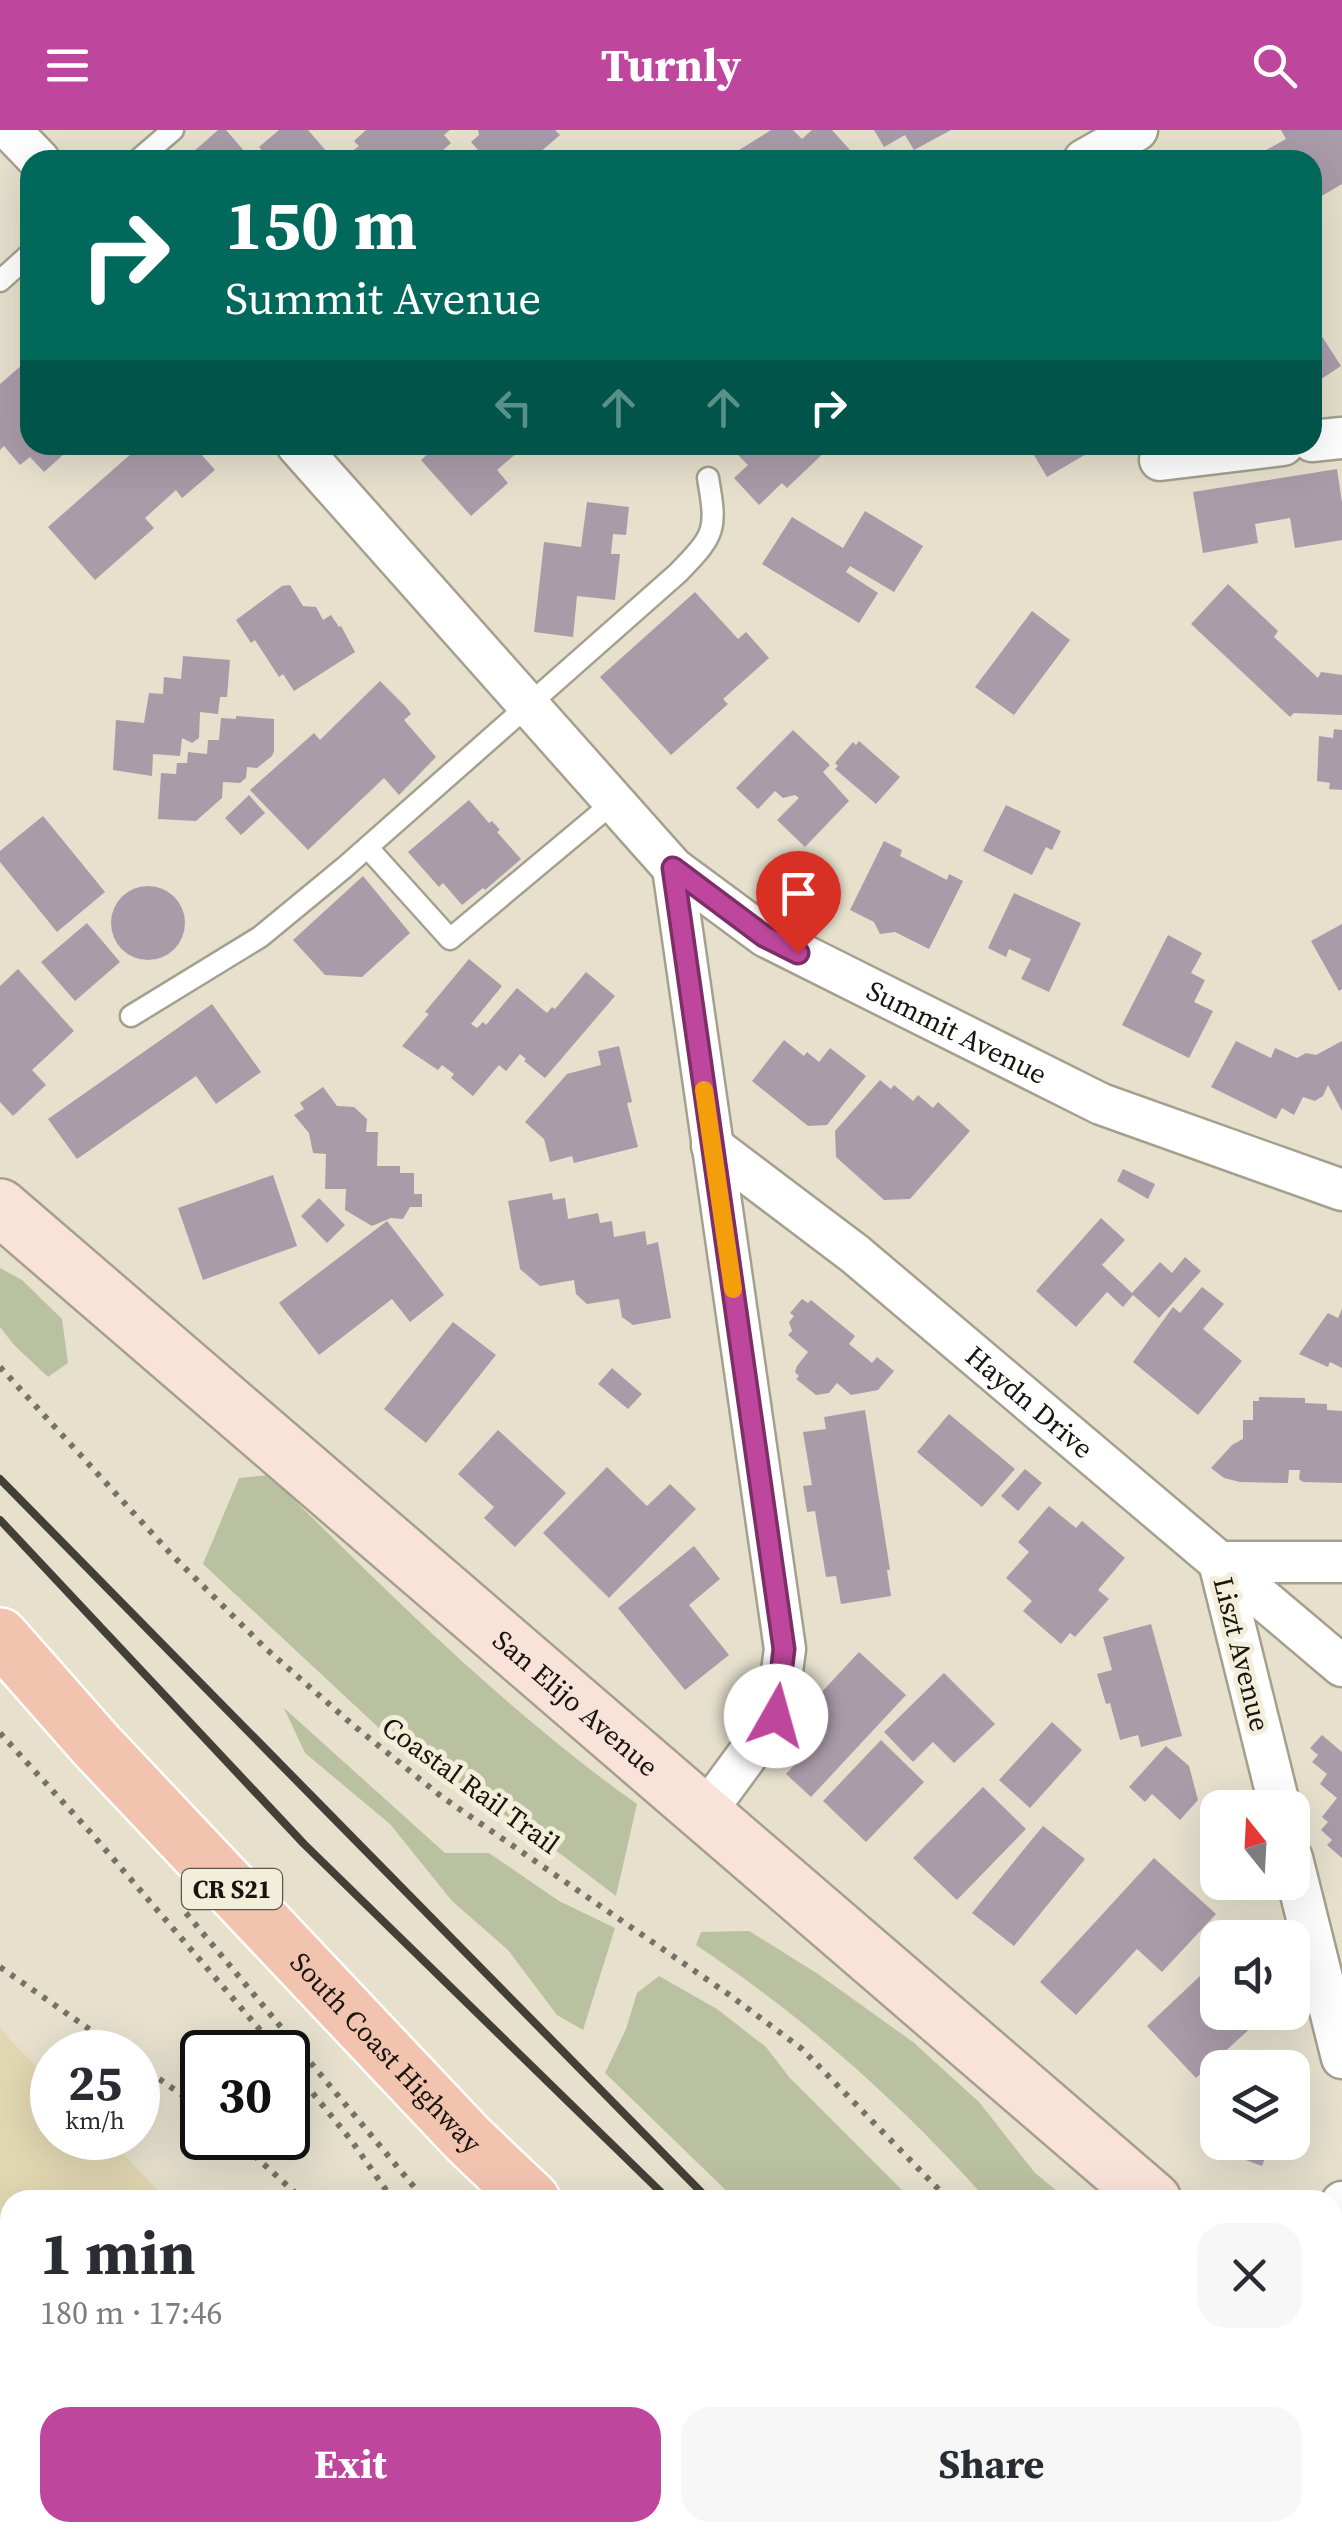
<!DOCTYPE html>
<html lang="en">
<head>
<meta charset="utf-8">
<style>
  body { margin:0; font-family:"Source Serif 4",serif; background:#f7f7f7; color:#2b2b33; height:100vh; display:flex; flex-direction:column; font-size:38px; white-space:nowrap }
  * { box-sizing:border-box; margin:0 }
  p { font-size:32px; color:#7c7c81 }
  .icon { flex:none; width:55px; height:55px; fill:none; stroke:currentColor; stroke-width:2; stroke-linecap:round; stroke-linejoin:round }
  .map { position:relative; flex:1; overflow:hidden }
  .details { position:absolute; left:0px; top:2060px; width:1342px; height:352px; display:flex; flex-direction:column; background:#fff; border-radius:30px 30px 0 0; box-shadow:0 10px 40px #0002 }
  .details>* { flex:none }
  .banner { position:absolute; left:20px; top:20px; width:1302px; height:305px; border-radius:30px; box-shadow:0 10px 40px #0002; background:#00695c; color:#fff; overflow:hidden }
  .needle { width:65px; rotate:342deg }
  .controls { position:absolute; left:1200px; top:1660px; display:grid; gap:20px }
  .controls a { display:grid; place-items:center; width:110px; height:110px; border-radius:20px; background:#fff; box-shadow:0 10px 40px #0002; font-size:50px }
  .speed { position:absolute; left:30px; top:1900px; display:flex; gap:20px; font-size:50px; font-weight:700; text-align:center }
  .speed>* { display:grid; place-content:center; width:130px; height:130px; border-radius:50%; background:#fff; box-shadow:0 10px 40px #0002; line-height:1 }
  .speed small { font-size:25px; font-weight:400 }
  .speed .limit { border:5px solid #111; border-radius:15px; background:#fff; color:#111 }
  .pin { position:absolute; display:grid; place-items:center; width:85px; height:85px; color:#fff; margin:-102px -42px; border-radius:50% 50% 50% 0; rotate:-45deg; box-shadow:0 0 10px #0007 }
  .pin .icon { rotate:45deg }
  .me { position:absolute; width:110px; margin:-55px; rotate:7deg; stroke-linejoin:round; filter:drop-shadow(0 0 8px #0008) }
  .turn { display:flex; align-items:center; gap:35px; height:210px; padding:0 40px; font-size:45px }
  .turn .icon { width:130px; height:130px; stroke-width:2.5 }
  .turn b { display:block; font-size:70px; line-height:85px }
  .lanes { display:flex; align-items:center; height:95px; padding:0 40px; background:#0003; justify-content:center; gap:50px; direction:ltr }
  .lanes .off { opacity:.35 }
  .round { display:grid; place-items:center; flex:none; width:105px; height:105px; border-radius:30px; background:#f7f7f7 }
  .summary { display:flex; align-items:center; justify-content:space-between; height:170px; padding:0 40px }
  h1 { font-size:60px; font-weight:700; line-height:75px }
  .action { display:flex; gap:20px; margin-top:auto; padding:20px 40px }
  .action a { flex:1; height:115px; border-radius:30px; background:#be479d; color:#fff; font-size:40px; font-weight:700; line-height:115px; text-align:center }
  .action a+a { background:#f7f7f7; color:#2b2b33 }
  header { display:flex; justify-content:space-between; align-items:center; height:130px; padding:0 40px; background:#be479d; color:#fff; font-size:45px; font-weight:700 }
  .map>svg:first-child { display:block }
</style>
</head>
<body>
<header><svg class="icon" aria-label="menu" viewBox="0 0 24 24"><path d="M4 6h16M4 12h16M4 18h16"/></svg>Turnly<svg class="icon" aria-label="search" viewBox="0 0 24 24"><circle cx="10" cy="10" r="6"/><path d="M15 15l6 6"/></svg></header>
<div class="map">
<svg width="1342" height="2412" viewBox="0 0 1342 2412">
  <rect width="100%" height="100%" fill="#e6e0cd"/>
  <!-- green -->
  <path fill="#bac1a0" d="M0 1138 22 1150 62 1189 68 1233 48 1247 14 1215 0 1197Z
    M269 1345C386 1460 503 1579 637 1674L616 1766 534 1704 444 1646 379 1598 203 1434 239 1348Z
    M284 1578 445 1723H489L559 1771 615 1798 583 1900 557 1885 508 1820 452 1771 390 1694 305 1623Z
    M749 1801 818 1844 913 1912 979 1972 1035 2043 1068 2070H987C901 1973 804 1887 696 1815L701 1802Z
    M659 1846 717 1879 766 1917 790 1948 912 2070H736L605 1943 626 1899 637 1863Z
    M1333 2293 1342 2300V2412H1322L1315 2403 1332 2402Z
    M1092 2403H1225L1233 2412H1102Z"/>
  <!-- sand -->
  <path fill="#e1d7b2" d="M0 1899 52 1953V2008H107L168 2070H10V2269L0 2256Z
    M412 2402 421 2412H120L113 2403Z"/>
  <!-- water -->
  <path fill="#59939a" d="M0 2256 10 2269V2402L113 2403 120 2412H0Z"/>
  <!-- building -->
  <path fill="#aa9ba9" d="M218 0H226L252 30H184Z
    M279 0H308L327 22 318 30H270L259 17Z
    M366 0H450L444 5 451 13 432 30 423 27 419 30H356L350 23 359 16 354 11Z
    M478 0H555L560 5 531 30H468L479 21 471 12 479 5Z
    M771 0H793L802 9 812 0H832L859 30H723Z
    M874 0H951L914 20 905 5 884 17Z
    M1281 0H1342V54L1320 67 1312 53V30H1265L1261 23 1286 9Z
    M1312 191 1341 236 1312 255Z
    M30 228V315H74L44 342 30 327 20 335 4 316 0 320V254Z
    M141 315H193L215 340 182 368 176 360 145 388 154 398 95 450 48 397Z
    M438 315H526L497 340 508 353 471 386 421 330Z
    M728 315H832L787 358 782 353 759 375 734 348 748 335Z
    M1028 315H1083L1088 323 1047 347Z
    M1337 339 1342 372V410L1295 418 1290 388 1255 394 1258 413 1203 423 1193 362Z
    M587 372 629 377 626 405 613 404 611 424H620L615 470 577 466 573 507 534 502 544 412 581 417Z
    M865 381 923 416 894 462 850 436 846 442 878 463 859 493 762 434 792 387 843 418Z
    M1228 454 1278 501 1274 507 1318 548 1321 542 1342 545V585L1294 583 1290 587 1191 494Z
    M290 455 303 476 316 477 323 490 331 485 339 497 341 496 355 522 294 561 283 544 279 547 255 510 251 513 236 490 282 456Z
    M695 462 738 509 746 502 769 528 723 569 728 574 671 625 600 547Z
    M1032 481 1070 510 1014 585 975 557Z
    M183 526 230 530 227 567H220L218 584 200 582 199 608 192 613 182 608 180 626 153 624 152 646 113 640 116 590 144 593 149 563 163 564 164 547 181 549Z
    M380 551 406 577 411 584 404 590 436 627 399 665 384 648 308 720 250 660 314 603 320 610Z
    M236 586 274 589V621L272 626 257 638 247 637 246 648 240 653 223 652 222 668 196 691 158 689 161 643 176 644 177 633H187L188 622 207 624 208 610H219L221 588 236 589Z
    M1334 599 1342 600V660L1329 659 1330 653 1317 651 1319 606 1333 608Z
    M793 600 830 635 823 642 849 671 805 717 777 690 799 668 795 665 783 668 775 661 758 679 736 658Z
    M859 611 900 647 876 674 835 639 838 636 835 633 853 612 856 615Z
    M249 665 265 683 241 705 225 688Z
    M469 670 489 693 492 691 500 700 497 702 521 729 485 760 483 758 462 775 443 753 439 757 408 722Z
    M1006 675 1061 701 1052 720 1046 717 1032 745 983 721Z
    M43 686 105 762 57 802 0 732V721Z
    M884 711 902 720 900 726 947 750 949 744 963 751 929 819 895 802 880 804 874 792 850 780Z
    M363 746 410 803 362 847 325 845 293 810Z
    M111 793a37 37 0 1 1 74 0a37 37 0 1 1-74 0Z
    M1014 763 1081 793 1049 862 1021 849 1031 829 1009 819 1006 827 988 818Z
    M87 793 120 832 75 871 41 832Z
    M1342 794V859L1339 861 1311 811Z
    M1168 805 1202 823 1191 843 1205 850 1194 872 1213 881 1189 928 1122 895Z
    M469 829 502 856 471 894 477 898 483 892 486 895 517 858 547 883 552 877 555 879 586 842 615 866 545 948 524 931 526 929 520 924 506 941 499 935 473 966 451 948 454 944 442 935 438 940 402 916 429 884 425 882Z
    M18 839 74 901 32 940 46 955 13 986 0 972V856Z
    M212 874 261 942 216 974 196 946 77 1029 48 989Z
    M784 910 804 926 807 922 819 932 830 918 866 946 827 995 808 996 752 951Z
    M1236 911 1271 928 1275 918 1297 928 1306 923 1316 925 1342 911V981L1328 955 1323 966 1315 971 1303 967 1294 985 1282 978 1276 989 1211 957Z
    M619 916 632 972 627 973 638 1017 574 1033 572 1026 550 1032 544 1009 525 992 567 944 601 935 598 921Z
    M880 950 891 959 894 955 913 971 918 965 933 978 938 972 970 1001 910 1069 884 1070 836 1027 835 1001Z
    M323 957 337 976 354 977 367 989 366 1002H378L377 1036H400V1043H414V1064H422V1077H410L403 1089 391 1088 393 1087 372 1096 345 1080 346 1059H325L326 1024 313 1023 309 1003 294 985 304 979 300 973Z
    M1123 1039 1155 1054 1148 1069 1117 1051Z
    M273 1045 297 1116 203 1150 178 1078Z
    M552 1063 553 1070 565 1068 568 1089 598 1083 600 1093 612 1091 614 1107 645 1101 647 1115 658 1112 671 1188 633 1195 622 1187 619 1169 587 1174 576 1164 574 1150 540 1156 520 1139 508 1071Z
    M319 1068 345 1095 327 1113 301 1086Z
    M1101 1088 1125 1110 1102 1135 1132 1163 1160 1132 1172 1143 1185 1127 1201 1141 1159 1188 1133 1165 1123 1177 1107 1162 1076 1197 1036 1161Z
    M387 1091 444 1165 410 1192 392 1169 319 1225 279 1173Z
    M1202 1157 1224 1174 1203 1199 1242 1231 1198 1285 1133 1232 1173 1177 1180 1183Z
    M802 1169 808 1173 811 1170 855 1206 849 1214 872 1233 877 1227 894 1241 878 1260 851 1265 837 1253 829 1263 816 1265 796 1249 799 1246 795 1242 797 1236 808 1222 788 1205 792 1201 789 1192 794 1186 790 1183Z
    M1342 1179V1238L1330 1232 1328 1237 1299 1224 1328 1183 1338 1188Z
    M453 1192 496 1225 426 1313 384 1279Z
    M612 1238 642 1264 628 1279 598 1254Z
    M1259 1267 1305 1268V1273L1327 1274V1280L1342 1281V1353L1303 1352 1299 1349 1300 1340H1289L1288 1353 1240 1352 1224 1348 1211 1338 1232 1315 1243 1309V1290H1253V1271H1259Z
    M865 1280 890 1440H887L891 1466 841 1474 836 1446 826 1447 815 1381 807 1382 803 1356 812 1355 803 1302 826 1299 824 1287Z
    M949 1284 1015 1339 982 1377 917 1322Z
    M498 1300 566 1363 515 1417 484 1388 494 1377 458 1344Z
    M607 1337 647 1376 670 1354 696 1379 609 1468 543 1403Z
    M1025 1339 1042 1353 1018 1381 1001 1366Z
    M1049 1376 1076 1398 1082 1391 1125 1428 1098 1460 1109 1469 1075 1507 1070 1503 1061 1514 1023 1481 1032 1471 1006 1448 1029 1422 1018 1412Z
    M694 1416 720 1449 689 1475 729 1525 685 1560 618 1478Z
    M1151 1494 1182 1606 1141 1617 1138 1605 1120 1610 1110 1573 1106 1574 1097 1544 1112 1540 1103 1507Z
    M859 1522 906 1565 811 1667 786 1644 814 1614 792 1594Z
    M944 1543 995 1594 954 1633 933 1612 913 1632 884 1602Z
    M1052 1592 1082 1620 1030 1678 999 1650Z
    M1322 1605 1342 1622V1728L1327 1715 1332 1710 1321 1700 1328 1692 1322 1687 1337 1668 1320 1654 1327 1644 1312 1632 1318 1625 1310 1618Z
    M881 1610 924 1652 866 1712 823 1671Z
    M1166 1616 1189 1636 1198 1670 1180 1690 1152 1664 1145 1672 1129 1657Z
    M983 1657 1026 1699 957 1770 913 1728Z
    M1043 1696 1085 1729 1014 1816 972 1783Z
    M1154 1728 1216 1784 1162 1842 1137 1819 1076 1885 1040 1852Z
    M1218 1829V1882H1244L1255 1894 1196 1948 1147 1896Z
    M1218 2012H1271L1262 2036 1216 2019Z"/>
  <g fill="none" stroke-linecap="round" stroke-linejoin="round">
    <!-- lane casing -->
    <g stroke="#a5a08e" stroke-width="25">
      <path id="lane" d="M138 30 173 0
        M0 151 30 124
        M368 718 450 809 614 672
        M131 886 260 807 345 737 678 443C716 404 717 400 708 348"/>
    </g>
    <!-- street casing -->
    <g stroke="#a5a08e" stroke-width="45">
      <g id="street">
        <path d="M10 0 39 30"/>
        <path d="M1084 30 1137 0"/>
        <path d="M1312 311 1342 308"/>
        <path id="s1" d="M297 315 673 738 765 806 1101 974 1342 1060"/>
        <path d="M1160 330 1283 315"/>
        <path d="M673 738 785 1519 776 1586 704 1684"/>
        <path id="s2" d="M712 1016 855 1124 1342 1536"/>
        <path d="M1280 1678 1219 1432H1342"/>
        <path d="M1292 1728 1342 1928"/>
        <path d="M1332 2090 1340 2081 1342 2072"/>
      </g>
    </g>
    <!-- secondary casing -->
    <g stroke="#a5a08e" stroke-width="60">
      <g id="secondary">
        <path id="s3" d="M0 1077 1153 2070"/>
        <path d="M1332 2225 1342 2233"/>
      </g>
    </g>
    <!-- primary casing -->
    <g stroke="#fff" stroke-width="60">
      <g id="primary">
        <path id="s4" d="M0 1506 96 1615 468 2009 532 2070"/>
        <path d="M870 2402 879 2412"/>
      </g>
    </g>
    <!-- path -->
    <path stroke="#767265" stroke-width="6" stroke-dasharray="5 8" stroke-linecap="butt" d="M0 1237 171 1424 264 1517 353 1595 442 1667 731 1866 802 1919 949 2070
      M0 1603 92 1704 279 1922
      M186 1783 425 2070
      M0 1837 122 1922
      M288 1933 351 2010 393 2070
      M138 1934 202 1979
      M235 2008 303 2070
      M567 2402 574 2412
      M650 2402 656 2412
      M688 2402 697 2412
      M746 2402 755 2412
      M1255 2402 1265 2412"/>
    <!-- lane -->
    <use href="#lane" stroke="#fff" stroke-width="20"/>
    <!-- street -->
    <use href="#street" stroke="#fff" stroke-width="40"/>
    <!-- secondary -->
    <use href="#secondary" stroke="#f9e2d7" stroke-width="55"/>
    <!-- primary -->
    <use href="#primary" stroke="#f2c4b0" stroke-width="55"/>
    <!-- rail -->
    <path stroke="#423f36" stroke-width="8" d="M0 1349 709 2070
      M0 1390 304 1714 669 2070
      M1015 2402 1025 2412
      M1053 2402 1063 2412"/>
  </g>
  <g fill="none" stroke-linecap="round" stroke-linejoin="round">
    <!-- route casing -->
    <g stroke="#7c2e66" stroke-width="25">
      <path id="route" d="M776 1586 784 1519 673 738 764 806 798 823"/>
    </g>
    <!-- route -->
    <use href="#route" stroke="#be479d" stroke-width="18"/>
    <!-- slow -->
    <path stroke="#f59e0b" stroke-width="18" d="M704 960 733 1159"/>
  </g>
  <g text-anchor="middle" stroke-width="10" stroke-linejoin="round" paint-order="stroke">
    <!-- shield labels -->
    <rect fill="#f3eeda" stroke="#59564b" stroke-width="2.5" x="182" y="1739" width="100" height="40" rx="8"/>
    <g font-size="25" font-weight="bold" fill="#17150e">
      <text x="232" y="1768">CR S21</text>
    </g>
    <!-- street labels -->
    <g font-size="28" fill="#17150e" stroke="#f3eeda">
      <text dy="10" stroke="none"><textPath href="#s1" startOffset="895">Summit Avenue</textPath></text>
      <text dy="10" stroke="none"><textPath href="#s2" startOffset="408">Haydn Drive</textPath></text>
      <text transform="translate(1242 1524) rotate(76)" y="10">Liszt Avenue</text>
      <text dy="10" stroke="none"><textPath href="#s3" startOffset="760">San Elijo Avenue</textPath></text>
      <text transform="translate(471 1655) rotate(36)" y="10">Coastal Rail Trail</text>
      <text dy="10" stroke="none"><textPath href="#s4" startOffset="568">South Coast Highway</textPath></text>
    </g>
  </g>
</svg>
<div class="controls">
<a><svg class="needle" viewBox="-14 -14 28 28"><path d="M0-13l5 13h-10z" fill="#e53935"/><path d="M0 13l5-13h-10z" fill="#7c7c81"/></svg></a>
<a><svg class="icon" aria-label="sound" viewBox="0 0 24 24"><path d="M4 9h4l5-4v14l-5-4H4zM17 9q2 3 0 6"/></svg></a>
<a><svg class="icon" aria-label="layers" viewBox="0 0 24 24"><path d="M12 4l9 5-9 5-9-5zM3 14l9 5 9-5"/></svg></a>
</div>
<div class="speed"><div>25<small>km/h</small></div><div class="limit">30</div></div>
<div class="pin" style="left:798px;top:823px;background:#d93025"><svg class="icon" aria-label="arrive" viewBox="0 0 24 24"><path d="M6 21V4h12l-3 4 3 4H6"/></svg></div>
<svg class="me" style="left:776px;top:1586px" viewBox="-20 -20 40 40"><circle r="19" fill="#fff"/><path d="M0-13L10 11 0 6-10 11z" fill="#be479d"/></svg>
<div class="banner">
<div class="turn"><svg class="icon" aria-label="right" viewBox="0 0 24 24"><path d="M7 20v-9h11M14 6l5 5-5 5"/></svg><div><b>150 m</b>Summit Avenue</div></div>
<div class="lanes"><svg class="icon off" aria-label="left" viewBox="0 0 24 24"><path d="M17 20v-9H6M10 6l-5 5 5 5"/></svg><svg class="icon off" aria-label="ahead" viewBox="0 0 24 24"><path d="M12 20V5M6 11l6-6 6 6"/></svg><svg class="icon off" aria-label="ahead" viewBox="0 0 24 24"><path d="M12 20V5M6 11l6-6 6 6"/></svg><svg class="icon" aria-label="right" viewBox="0 0 24 24"><path d="M7 20v-9h11M14 6l5 5-5 5"/></svg></div>
</div>
<section class="details">
<div class="summary"><div><h1>1 min</h1><p>180 m · 17:46</p></div><a class="round"><svg class="icon" aria-label="close" viewBox="0 0 24 24"><path d="M6 6l12 12M18 6L6 18"/></svg></a></div>
<div class="action"><a>Exit</a><a>Share</a></div>
</section>
</div>
</body>
</html>
